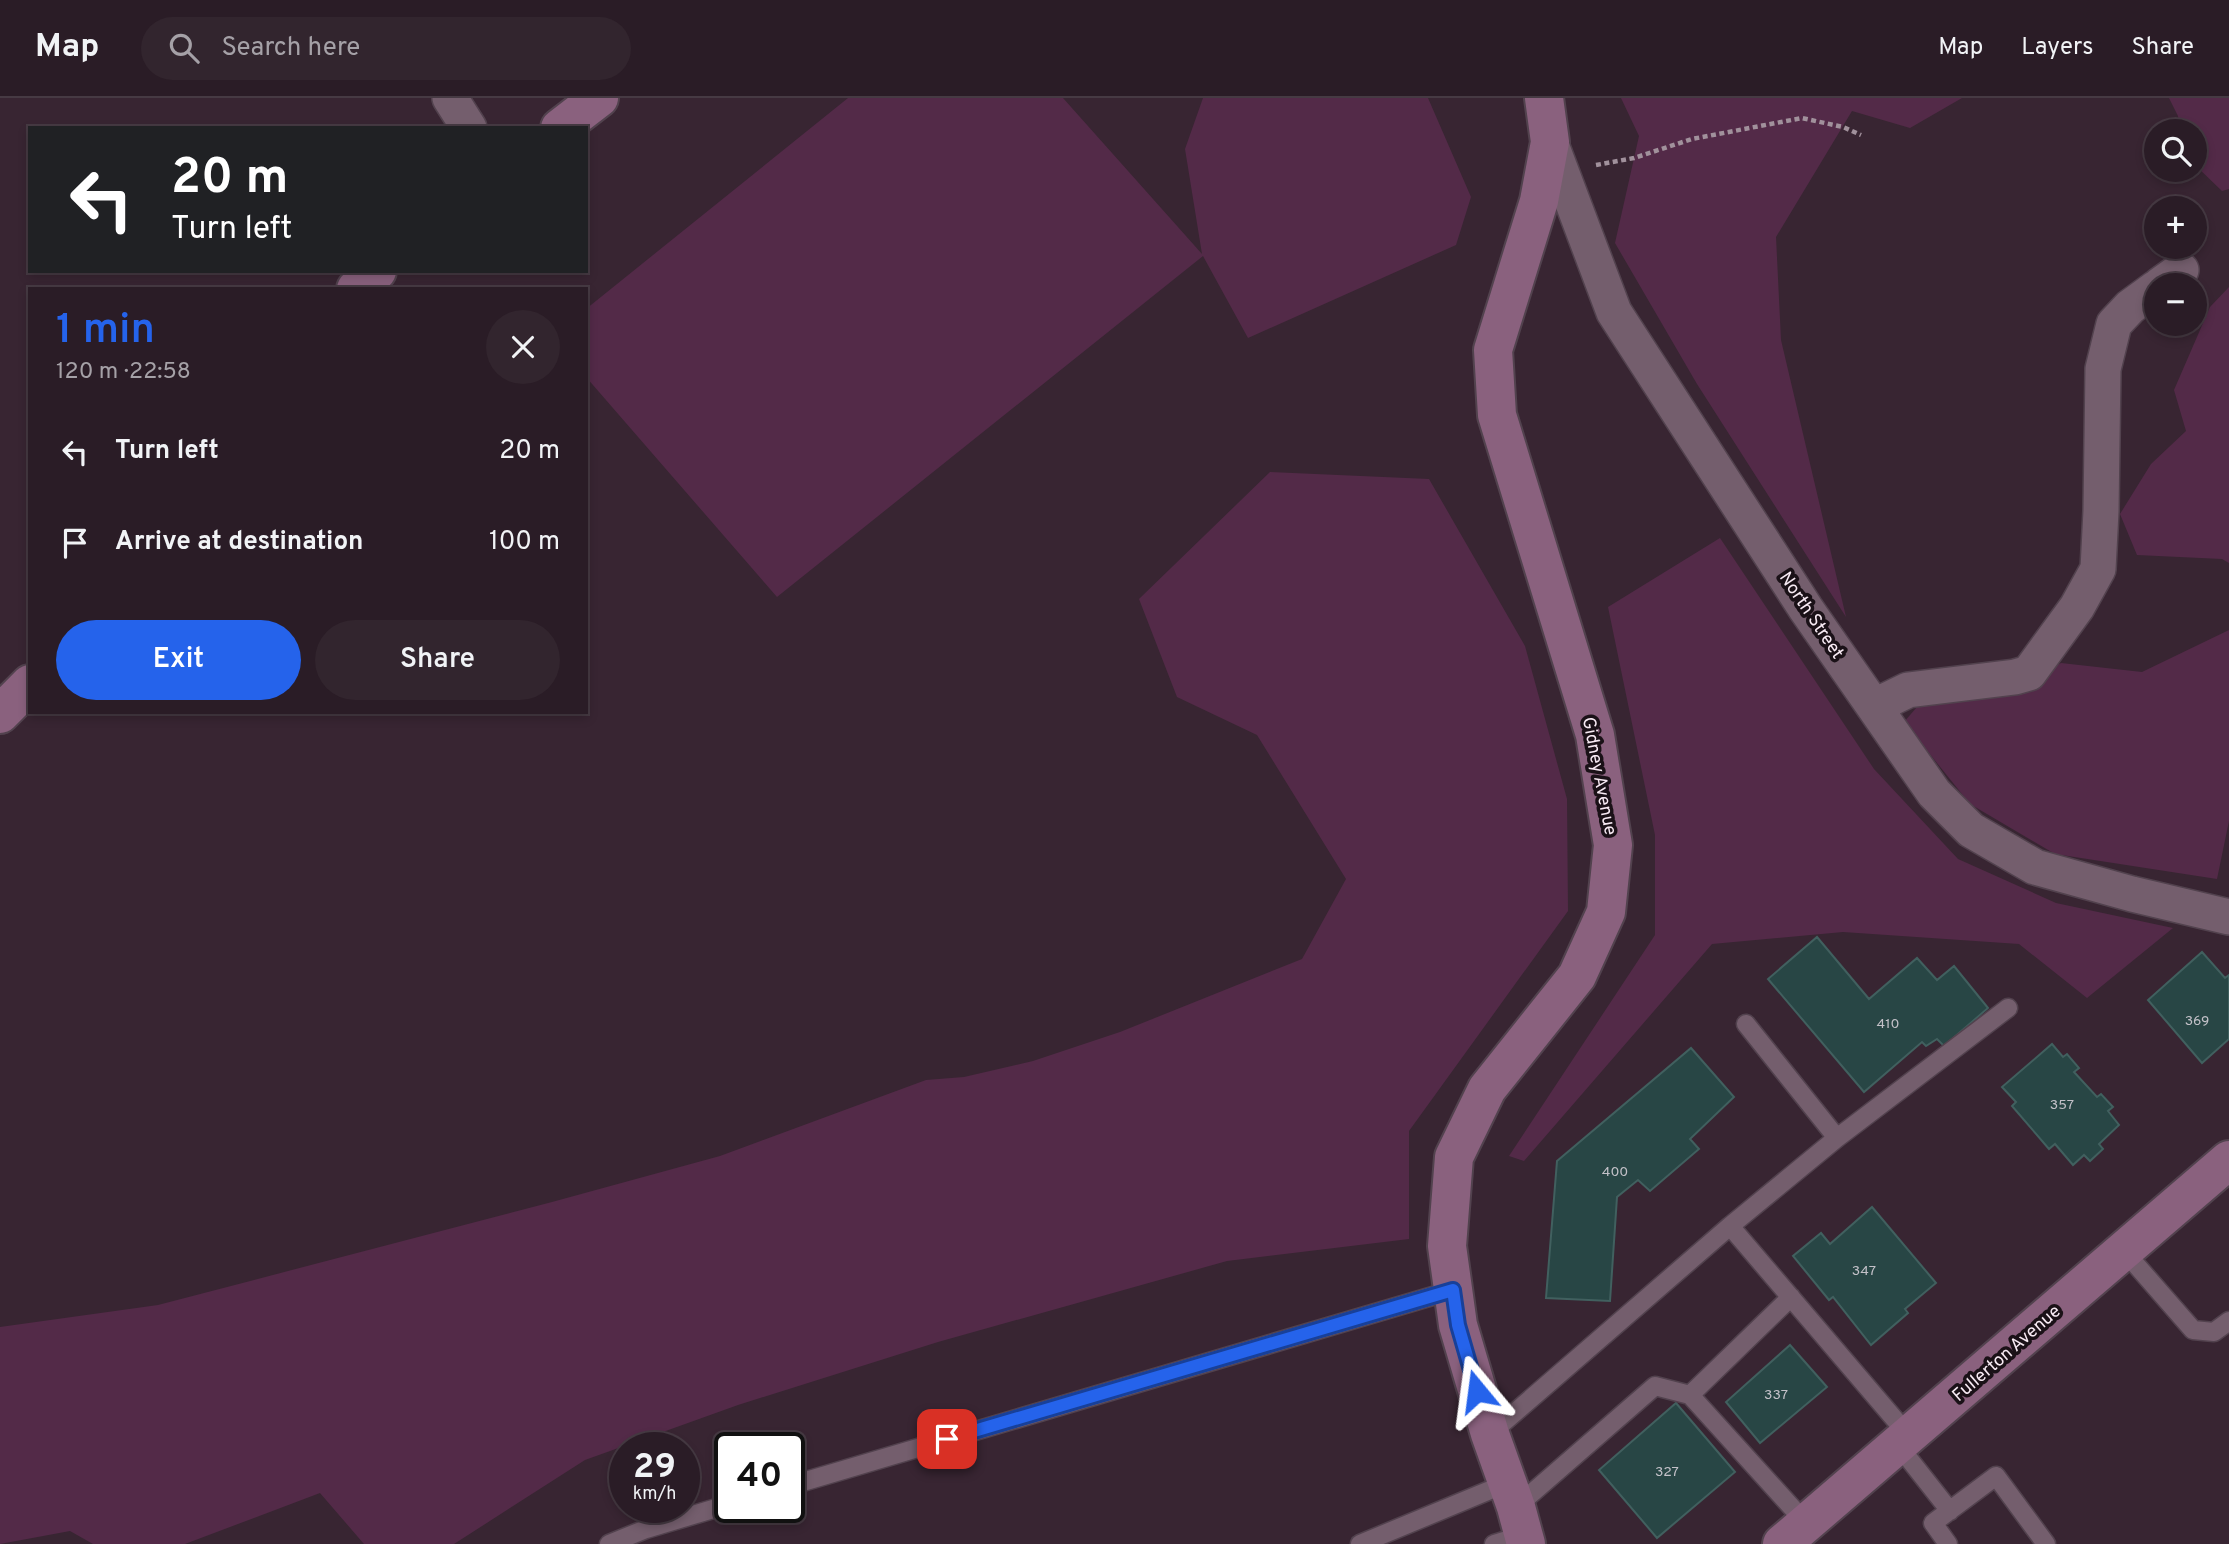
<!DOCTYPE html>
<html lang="en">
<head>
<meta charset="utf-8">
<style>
  body { margin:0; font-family:Overpass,sans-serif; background:#32252e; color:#f1f3f6; height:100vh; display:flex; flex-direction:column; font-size:26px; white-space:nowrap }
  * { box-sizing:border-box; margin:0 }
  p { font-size:23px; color:#a5a1a7 }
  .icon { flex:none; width:38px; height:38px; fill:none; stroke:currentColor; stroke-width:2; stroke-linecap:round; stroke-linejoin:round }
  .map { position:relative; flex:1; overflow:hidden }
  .panel { position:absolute; left:28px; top:189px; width:560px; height:427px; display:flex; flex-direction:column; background:#2a1c26; border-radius:0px; box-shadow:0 4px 10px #0003,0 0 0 2px #463a43 }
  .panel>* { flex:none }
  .top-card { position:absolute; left:28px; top:28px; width:560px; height:147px; border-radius:0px; box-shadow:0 4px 10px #0003,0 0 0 2px #463a43; background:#202124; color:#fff; overflow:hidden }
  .buttons { position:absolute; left:2144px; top:21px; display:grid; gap:14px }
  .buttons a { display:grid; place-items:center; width:63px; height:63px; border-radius:50%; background:#2a1c26; box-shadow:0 4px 10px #0003,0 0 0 2px #463a43; font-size:35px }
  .speed { position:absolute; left:609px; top:1334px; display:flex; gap:14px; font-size:35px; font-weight:700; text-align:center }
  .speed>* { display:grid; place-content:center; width:91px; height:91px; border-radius:50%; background:#2a1c26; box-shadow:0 4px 10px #0003,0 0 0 2px #463a43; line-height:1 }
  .speed small { font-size:18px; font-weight:400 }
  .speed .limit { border:4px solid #111; border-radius:10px; background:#fff; color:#111 }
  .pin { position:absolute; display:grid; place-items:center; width:60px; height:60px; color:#fff; margin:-30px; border-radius:14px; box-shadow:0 4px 10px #0006 }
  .me { position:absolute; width:77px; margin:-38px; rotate:344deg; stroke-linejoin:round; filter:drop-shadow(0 0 5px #0008) }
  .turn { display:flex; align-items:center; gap:24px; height:147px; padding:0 28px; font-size:32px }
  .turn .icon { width:91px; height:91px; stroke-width:2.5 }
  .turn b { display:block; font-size:49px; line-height:60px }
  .round { display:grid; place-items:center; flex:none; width:74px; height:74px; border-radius:37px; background:#32252e }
  .overview { display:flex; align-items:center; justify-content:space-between; height:119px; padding:0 28px }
  h1 { font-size:42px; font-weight:600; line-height:52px; color:#2563eb }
  .primary-button { display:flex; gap:14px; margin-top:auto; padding:14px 28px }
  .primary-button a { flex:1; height:80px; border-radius:42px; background:#2563eb; color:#fff; font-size:28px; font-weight:600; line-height:80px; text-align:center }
  .primary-button a+a { background:#32252e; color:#f1f3f6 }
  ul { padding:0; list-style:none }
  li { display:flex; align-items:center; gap:21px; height:91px; padding:0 28px }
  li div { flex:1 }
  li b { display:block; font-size:26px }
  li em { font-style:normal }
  header { display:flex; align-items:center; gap:42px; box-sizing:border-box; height:98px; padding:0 35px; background:#2a1c26; border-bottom:2px solid #463a43 }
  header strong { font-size:33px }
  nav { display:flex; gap:38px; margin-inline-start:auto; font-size:24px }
  .search { width:490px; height:63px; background:#32252e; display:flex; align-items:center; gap:18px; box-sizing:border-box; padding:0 24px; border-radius:38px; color:#a5a1a7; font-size:26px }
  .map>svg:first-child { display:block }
</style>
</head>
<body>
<header>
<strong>Map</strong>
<div class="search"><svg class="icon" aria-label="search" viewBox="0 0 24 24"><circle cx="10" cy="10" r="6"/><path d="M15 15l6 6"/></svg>Search here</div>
<nav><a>Map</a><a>Layers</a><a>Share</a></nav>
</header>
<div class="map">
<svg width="2229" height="1446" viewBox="0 0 2229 1446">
  <rect width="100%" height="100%" fill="#382532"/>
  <!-- green -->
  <path fill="#532a48" d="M848 0H1063L1202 156 1185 51 1203 0H1428L1471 99 1456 147 1248 240 1203 158 777 499 586 279V211Z
    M1621 0H1962L1910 30 1852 13 1776 139 1781 242 1846 519 1697 286 1615 145 1639 38Z
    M2169 0H2229V91L2222 93 2195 67 2194 33H2179L2178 18Z
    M2229 189V465L2222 461 2137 457 2120 416 2151 366 2186 333 2174 292 2210 209Z
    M1270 374 1429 381 1525 548 1567 701 1568 813 1409 1033V1141L1227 1163 938 1244 738 1307 585 1362 454 1446H364L320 1395 185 1446H93L70 1433 0 1446V1229L158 1207 552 1104 720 1058 926 982 964 979 1033 963 1120 934 1302 861 1346 781 1257 637 1177 599 1139 501Z
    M1720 440 1874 671 1958 761 2056 805 2173 830 2087 900 2019 846 1843 834 1712 846 1524 1063 1509 1058 1655 837V737L1608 509Z
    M2229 532V723L2217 781 2055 756 1970 706 1904 624 1923 602 2027 586 2061 565 2142 574Z"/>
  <!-- building -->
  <path fill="#284645" stroke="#41605f" stroke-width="2" d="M1817 839 1869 901 1917 860 1937 882 1954 868 1988 910 1944 948 1937 941 1926 948 1922 944 1864 994 1768 881Z
    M2202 854 2225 880 2229 877V941L2202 965 2148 902Z
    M2052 946 2063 959 2067 956 2079 970 2074 974 2097 999 2101 996 2113 1009 2108 1013 2119 1027 2099 1046 2103 1051 2090 1063 2084 1057 2073 1067 2055 1046 2049 1051 2012 1008 2016 1004 2002 989Z
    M1691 950 1734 999 1690 1041 1699 1051 1650 1093 1638 1082 1617 1099 1610 1203 1546 1200 1557 1063Z
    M1872 1109 1936 1185 1905 1211 1908 1215 1871 1247 1833 1199 1829 1202 1793 1158 1821 1135 1830 1146Z
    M1790 1247 1827 1289 1760 1345 1726 1304Z
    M1676 1305 1735 1374 1657 1440 1599 1372Z"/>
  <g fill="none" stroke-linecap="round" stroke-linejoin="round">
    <!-- lane casing -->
    <g stroke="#52424e" stroke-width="21">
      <path id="lane" d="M1746 926 1837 1040 2008 910
        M1837 1040 1730 1128 1909 1338
        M2124 1153 2193 1232 2214 1234 2229 1223
        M1690 1297 1791 1199
        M1490 1336 1730 1128
        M1898 1347 1950 1413
        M789 1388 1453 1192
        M1516 1409 1655 1288 1690 1297 1806 1425
        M609 1446 646 1431 730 1406
        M1360 1446 1507 1385
        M1494 1446 1523 1437
        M1948 1446 1933 1425 1996 1378 2046 1446"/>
    </g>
    <!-- street casing -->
    <g stroke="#52424e" stroke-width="38">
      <path id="street" d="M450 0 469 30
        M1550 44 1614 214 1806 511 1934 695 1971 732 2035 769 2132 796 2229 819
        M2160 187 2181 172
        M1875 608 1908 592 2015 579 2029 575 2077 509 2098 471 2101 413 2103 271 2114 226 2130 209 2156 190"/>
    </g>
    <!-- secondary casing -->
    <g stroke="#52424e" stroke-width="42">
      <path id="secondary" d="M560 30 599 0
        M356 191 377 173
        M0 616 30 586
        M1526 1446 1516 1409 1490 1336 1458 1227 1447 1148 1454 1059 1487 991 1577 878 1606 814 1613 747 1595 637 1497 317 1493 252 1539 103 1550 44 1544 0
        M1782 1446 2229 1062"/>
    </g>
    <!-- path -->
    <path stroke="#a1919c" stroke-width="4.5" stroke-dasharray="5 3.5" stroke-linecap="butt" d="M1596 67 1634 60 1692 41 1802 20 1843 29 1861 37"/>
    <!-- lane -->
    <use href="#lane" stroke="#745e6d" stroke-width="18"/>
    <!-- street -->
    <use href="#street" stroke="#745e6d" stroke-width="35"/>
    <!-- secondary -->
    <use href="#secondary" stroke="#8a617e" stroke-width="38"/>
  </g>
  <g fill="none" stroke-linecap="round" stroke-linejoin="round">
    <!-- route casing -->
    <g stroke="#184099" stroke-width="18">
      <path id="route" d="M947 1341 1453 1192 1458 1227 1477 1293"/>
    </g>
    <!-- route -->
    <use href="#route" stroke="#2563eb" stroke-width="12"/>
  </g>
  <g text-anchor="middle" stroke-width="7" stroke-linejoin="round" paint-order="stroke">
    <!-- number labels -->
    <g font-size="14" fill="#c3c1c8">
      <text x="2197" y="927">369</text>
      <text x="1888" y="930">410</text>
      <text x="2062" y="1011">357</text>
      <text x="1615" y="1078">400</text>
      <text x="1864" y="1177">347</text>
      <text x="1776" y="1301">337</text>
      <text x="1667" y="1378">327</text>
    </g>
    <!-- street labels -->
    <g font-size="18" fill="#f7eaf3" stroke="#1a1117">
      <text transform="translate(1812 517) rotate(56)" y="6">North Street</text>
      <text transform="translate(1600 678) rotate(79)" y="6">Gidney Avenue</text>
      <text transform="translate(2006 1255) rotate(-41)" y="6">Fullerton Avenue</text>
    </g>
  </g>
</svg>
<div class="buttons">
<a><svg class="icon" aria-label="search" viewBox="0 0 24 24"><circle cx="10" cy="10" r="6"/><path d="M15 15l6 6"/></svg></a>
<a>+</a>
<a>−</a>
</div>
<div class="speed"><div>29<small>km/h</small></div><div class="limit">40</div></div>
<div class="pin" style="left:947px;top:1341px;background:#d93025"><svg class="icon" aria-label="arrive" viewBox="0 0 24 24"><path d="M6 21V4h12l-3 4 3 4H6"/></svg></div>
<svg class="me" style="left:1477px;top:1293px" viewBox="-20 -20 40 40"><path d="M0-17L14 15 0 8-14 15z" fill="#2563eb" stroke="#fff" stroke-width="4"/></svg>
<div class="top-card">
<div class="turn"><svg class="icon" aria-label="left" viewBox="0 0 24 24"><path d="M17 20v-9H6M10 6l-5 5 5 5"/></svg><div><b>20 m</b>Turn left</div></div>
</div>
<section class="panel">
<div class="overview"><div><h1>1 min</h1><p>120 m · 22:58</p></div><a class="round"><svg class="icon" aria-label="close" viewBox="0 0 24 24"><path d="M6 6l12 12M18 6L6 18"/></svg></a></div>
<ul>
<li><svg class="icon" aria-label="left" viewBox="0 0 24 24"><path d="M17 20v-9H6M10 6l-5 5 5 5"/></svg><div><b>Turn left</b></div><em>20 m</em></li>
<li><svg class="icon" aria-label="arrive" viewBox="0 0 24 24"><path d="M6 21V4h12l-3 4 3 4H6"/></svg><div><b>Arrive at destination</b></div><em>100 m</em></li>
</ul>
<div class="primary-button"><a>Exit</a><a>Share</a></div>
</section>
</div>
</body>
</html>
